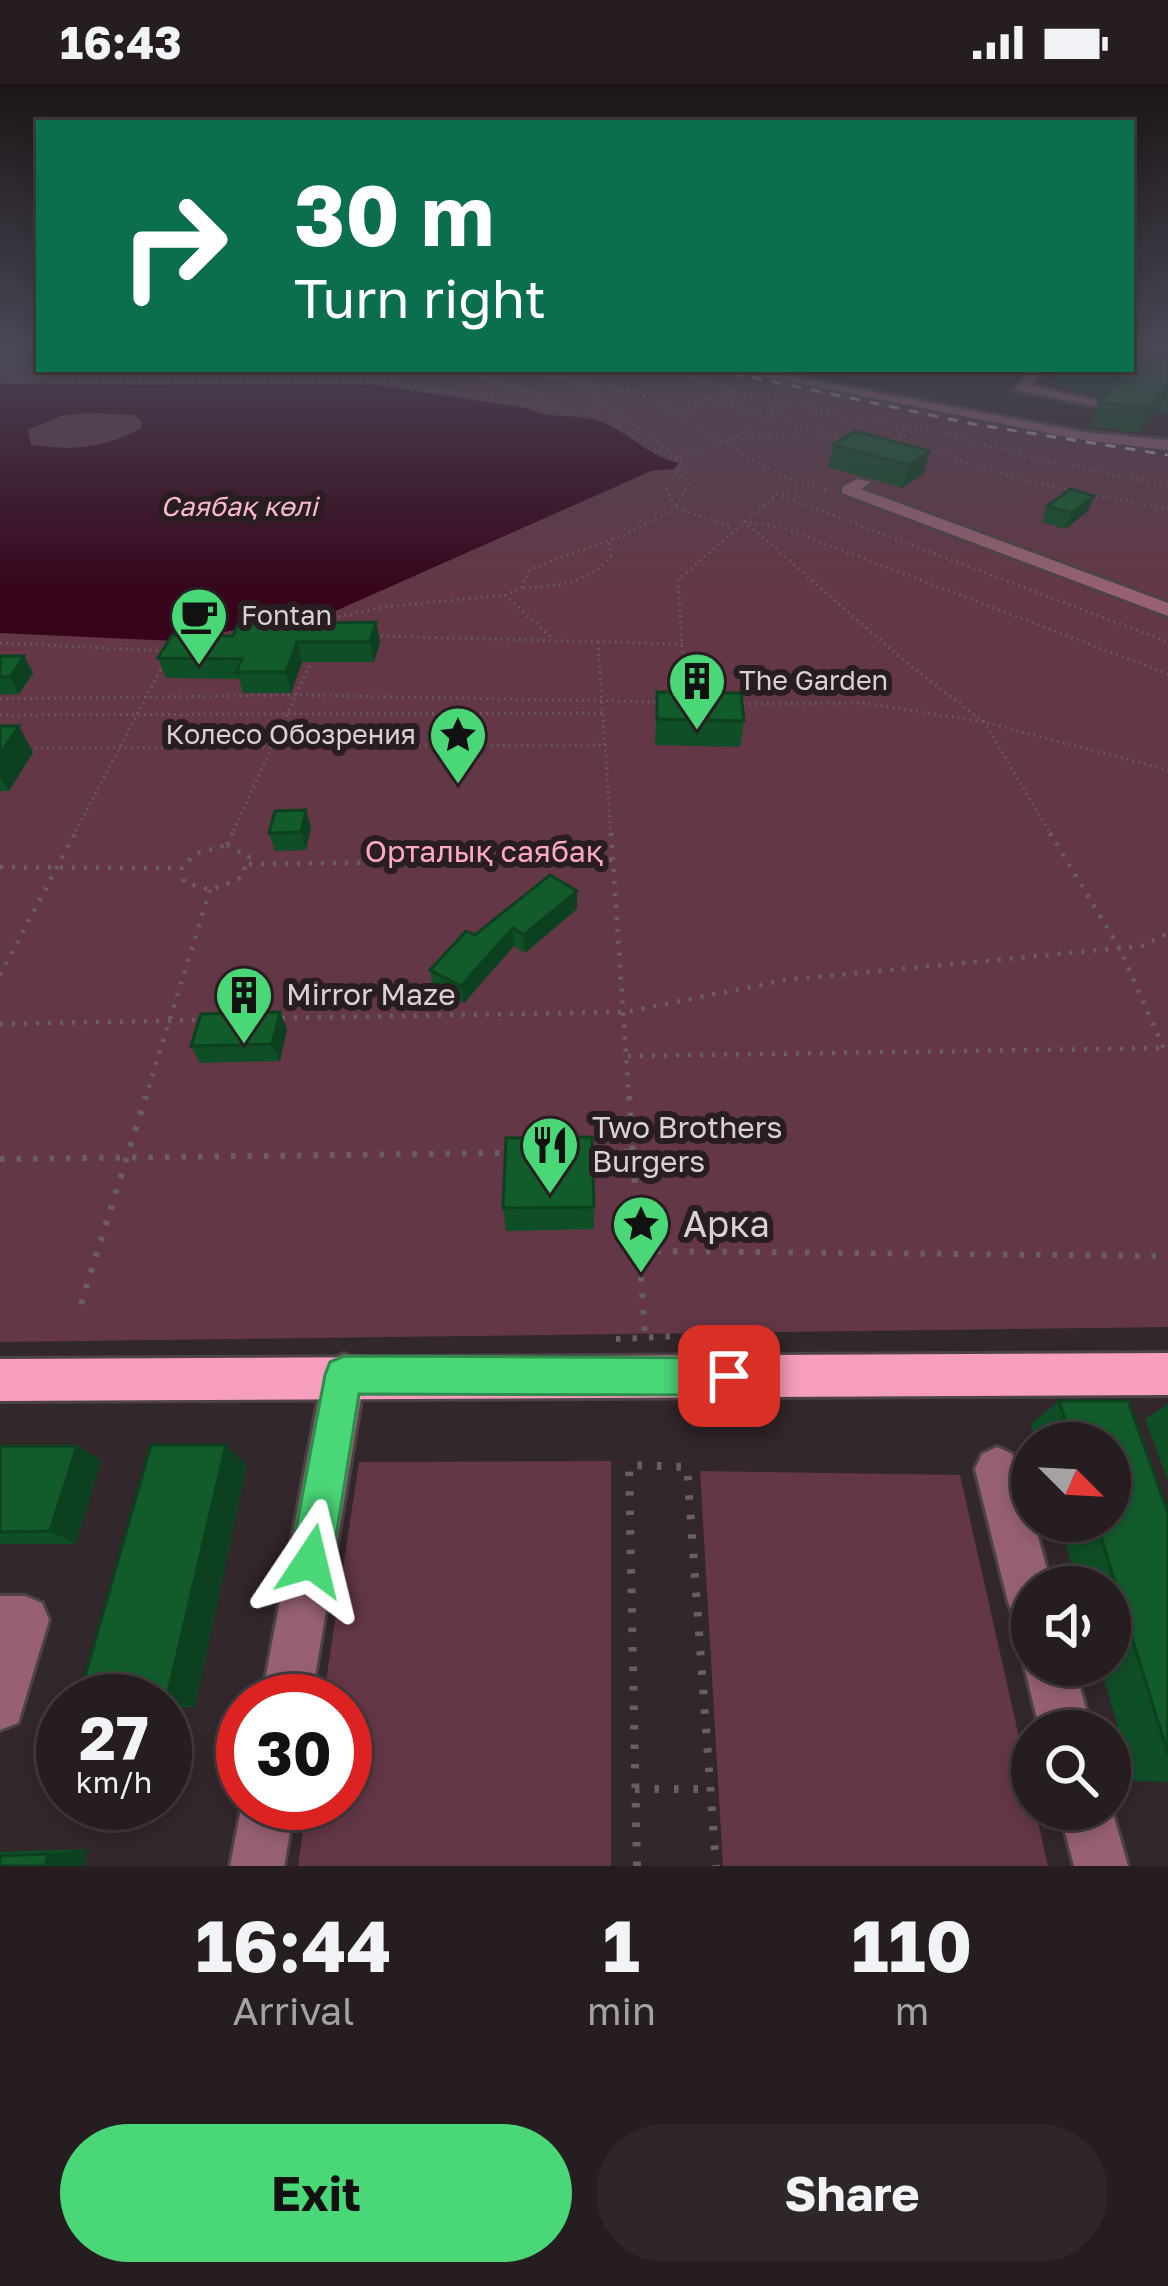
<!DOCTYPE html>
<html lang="en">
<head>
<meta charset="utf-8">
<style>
  body { margin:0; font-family:"Golos Text",sans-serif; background:#2e2629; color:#f1f3f6; height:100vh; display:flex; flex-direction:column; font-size:45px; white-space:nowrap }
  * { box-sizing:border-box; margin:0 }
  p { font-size:39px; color:#a4a2a5 }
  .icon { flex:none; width:66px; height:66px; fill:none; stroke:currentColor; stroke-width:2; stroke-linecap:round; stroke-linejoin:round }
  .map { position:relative; height:1782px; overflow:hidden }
  .drawer { display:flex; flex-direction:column; background:#261d20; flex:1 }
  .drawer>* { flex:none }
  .banner { position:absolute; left:36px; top:36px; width:1098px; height:252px; border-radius:0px; box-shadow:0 6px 18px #0003,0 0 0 3px #423b3e; background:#0b6e4f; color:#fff; overflow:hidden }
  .needle { width:78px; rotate:114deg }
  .buttons { position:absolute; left:1011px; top:1338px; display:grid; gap:24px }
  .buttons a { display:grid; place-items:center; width:120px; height:120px; border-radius:50%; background:#261d20; box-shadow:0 6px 18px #0003,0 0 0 3px #423b3e; font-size:60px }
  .speed { position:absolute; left:36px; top:1590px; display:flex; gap:24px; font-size:60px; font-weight:700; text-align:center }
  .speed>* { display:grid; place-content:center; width:156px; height:156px; border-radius:50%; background:#261d20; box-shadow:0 6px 18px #0003,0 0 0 3px #423b3e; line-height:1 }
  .speed small { font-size:30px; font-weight:400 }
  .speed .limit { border:18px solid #d22; background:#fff; color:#111 }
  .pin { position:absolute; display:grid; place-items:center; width:102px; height:102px; color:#fff; margin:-51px; border-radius:24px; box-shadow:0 6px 18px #0006 }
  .me { position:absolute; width:132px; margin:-66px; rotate:10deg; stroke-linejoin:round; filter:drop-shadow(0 0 9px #0008) }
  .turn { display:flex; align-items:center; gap:42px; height:252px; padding:0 60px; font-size:54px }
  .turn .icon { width:156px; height:156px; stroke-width:2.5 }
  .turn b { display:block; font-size:84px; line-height:102px }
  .eta { display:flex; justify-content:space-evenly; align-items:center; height:204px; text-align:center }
  .eta b { font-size:72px; font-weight:700; line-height:84px }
  .primary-button { display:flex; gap:24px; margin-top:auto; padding:24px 60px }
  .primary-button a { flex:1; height:138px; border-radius:72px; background:#4ad778; color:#111; font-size:48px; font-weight:700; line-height:138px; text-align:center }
  .primary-button a+a { background:#2e2629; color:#f1f3f6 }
  .status { display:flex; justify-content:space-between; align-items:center; height:84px; padding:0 60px; background:#261d20; direction:ltr }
  .status svg { height:33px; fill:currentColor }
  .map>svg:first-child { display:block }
</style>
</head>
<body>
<div class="status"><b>16:43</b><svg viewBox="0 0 49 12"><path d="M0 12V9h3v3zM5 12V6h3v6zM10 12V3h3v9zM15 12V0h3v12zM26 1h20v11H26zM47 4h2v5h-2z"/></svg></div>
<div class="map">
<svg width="1168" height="1782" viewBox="0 0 1168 1782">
  <rect width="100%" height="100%" fill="#32272a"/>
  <!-- green -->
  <path fill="#643747" d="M0 260H39V285H772L1080 348 1168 371V1243L0 1258Z
    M611 1377V1782H298L307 1719H345V1617H323L359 1378Z
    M700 1387 960 1391 1048 1782H723Z"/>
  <!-- water -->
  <path fill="#37041b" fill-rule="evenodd" d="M0 300 374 301 527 324C549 337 577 328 602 338 629 349 650 373 679 379L673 385 651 387 306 540V533L175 557 0 549ZM90 329 133 331 141 336 142 344C105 364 73 367 31 361L28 346 61 332Z"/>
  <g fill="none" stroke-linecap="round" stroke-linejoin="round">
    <!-- minor casing -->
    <g stroke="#4d4245" stroke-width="6">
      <path id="minor" d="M726 285H754L1083 348 1168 356V366L1083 356Z
        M1031 285H1045L1030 301 1102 318 1095 322 1015 306Z
        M857 395 871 398 861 405 1168 519V532L842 409V403Z
        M344 1270 359 1276 365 1291 311 1617H261L323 1291 329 1276Z
        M997 1363 1012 1370 1019 1385 1052 1503H1032V1542L1015 1535 1008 1518 975 1385 982 1370Z
        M0 1512H25L42 1519 49 1536 18 1639 0 1646Z
        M1032 1563V1581H1074L1092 1647H1040L1024 1581Z
        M243 1715V1719H295L284 1782H230Z
        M1110 1719 1128 1782H1074L1059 1725H1110Z"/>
    </g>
    <!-- major casing -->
    <g stroke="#4d4245" stroke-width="6">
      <path id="major" d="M1168 1269V1311L0 1317V1275Z"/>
    </g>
    <!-- path-far3 -->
    <path stroke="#695f62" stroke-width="3" stroke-dasharray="1.5 4.5" stroke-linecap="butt" d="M0 261 5 260
      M0 275H39
      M451 285 535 309 555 325
      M509 285 639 309 779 391 829 407
      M671 285 740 310 798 319 849 337 923 343 1018 370 1168 402
      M31 296 87 285
      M0 298 392 299 607 334 674 376 728 357 791 318
      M140 298 153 285
      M709 314 847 357
      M677 329 713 313 734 310
      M817 345 847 337
      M734 356 806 348
      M898 356 1016 394 1074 407
      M888 359 921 345
      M676 387 689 399 675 424 733 443
      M1085 409 1168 425
      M777 410 1168 558
      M744 437 902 575 984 638 1052 752
      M750 438 786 445 1168 590
      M523 504C557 502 589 500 611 471L609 458
      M505 511 553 555
      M309 539 385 523 505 511 521 504 530 485 624 451 675 424 666 405 684 378 557 285
      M375 552 682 560
      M598 558 611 752
      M0 559 168 567
      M685 611 678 496 777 410 799 403
      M0 615 296 611 660 618
      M737 620 865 619 984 638 1168 686
      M0 631 603 629
      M29 664 606 661
      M73 752 162 583
      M231 752 311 578"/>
    <!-- path-far2 -->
    <path stroke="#695f62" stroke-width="4.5" stroke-dasharray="3 9" stroke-linecap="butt" d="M611 749 629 1015
      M1050 749 1120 865 1164 965
      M227 761 233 749
      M227 761 249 773 241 794 210 806 184 798 182 784 195 770Z
      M249 780 614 776
      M0 783 182 784
      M0 891 75 749
      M282 934 626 928 785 896 1142 862 1168 849
      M0 940 204 936
      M628 972 1168 964
      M145 1015 210 806"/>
    <!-- path-far1 -->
    <path stroke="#695f62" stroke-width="6" stroke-dasharray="4.5 12" stroke-linecap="butt" d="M629 1012 645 1253
      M591 1068H634
      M0 1075 508 1069
      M640 1167 1168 1172
      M81 1220 146 1012
      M616 1255 678 1252"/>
    <!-- path -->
    <path stroke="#695f62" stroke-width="8" stroke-dasharray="4.5 15" stroke-linecap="butt" d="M635 1705H710
      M637 1782 629 1381 687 1383 716 1782"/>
    <!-- minor -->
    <use href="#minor" fill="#976173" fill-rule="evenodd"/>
    <!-- major -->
    <use href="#major" fill="#f79ebc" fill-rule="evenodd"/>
    <!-- rail -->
    <path stroke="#b4acaf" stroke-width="3" stroke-dasharray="10 10" stroke-linecap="butt" d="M713 285 973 340 1168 371"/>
  </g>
  <!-- wall -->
  <path fill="#0f4f26" d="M1131 260H1168V329L1158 327 1139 349 1090 342 1099 318 1104 312 1050 300 1055 285H1131Z
    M855 347 924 389 903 404 828 383 833 361Z
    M1094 412 1088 427 1065 445 1042 438 1047 422Z
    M376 538 380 558 374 578H302L291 609H243L239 595 166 594 158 574 233 552Z
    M0 572H24L33 589 19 610 0 611Z
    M657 608 744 637 740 663 655 661Z
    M0 642 33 668 9 707H0Z
    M306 726 311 744 306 766 275 767 269 749Z
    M577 807V825L525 869 514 862 464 919 433 904 430 886 475 851Z
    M280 928 287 945 280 977 200 979 191 962Z
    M594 1123V1145L506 1147 503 1124Z
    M1059 1317H1128L1168 1429V1698L1134 1697 1100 1581H1110V1503H1078L1059 1437H1110V1359H1036L1031 1340Z
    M1168 1320V1397L1145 1335Z
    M0 1362H77L101 1377 76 1460H0Z
    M247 1381 195 1623H165V1617Z
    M88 1765 0 1782V1768Z"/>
  <!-- shaded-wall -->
  <path fill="#0d401f" d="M1168 304 1158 327 1139 349 1149 325Z
    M930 367 924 389 903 404 908 381Z
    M1094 412 1088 427 1065 445 1072 429Z
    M376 538 380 558 374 578 370 558Z
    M297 558 302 578 291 609 286 588Z
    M24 572 33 589 19 610 10 593Z
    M19 642 33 668 9 707 0 692V670Z
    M306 726 311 744 306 766 301 748Z
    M577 807V825L525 869 524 851Z
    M513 844 514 862 464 919 461 902Z
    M280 928 287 945 280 977 272 960Z
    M226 1361 247 1381 195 1623 166 1617Z
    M77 1362 101 1377 76 1460 50 1447Z
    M88 1765 84 1782H45L48 1770Z"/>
  <!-- building -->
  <path fill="#125c2c" stroke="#0d401f" stroke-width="3" d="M1131 260H1137L1139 264 1168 270V304L1149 325 1099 318 1117 295 1112 289 1092 285H1124L1149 290 1159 285 1158 277 1131 271Z
    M855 347 930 367 908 381 833 361Z
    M1071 405 1094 412 1072 429 1047 422Z
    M376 538 370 558H297L286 588H236L242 575 158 574 172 551 233 552 238 540Z
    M0 572H24L10 593H0Z
    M657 608 741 609 744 637 657 635Z
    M0 642H19L0 670Z
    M306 726 301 748 269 749 275 727Z
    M550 791 577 807 524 851 513 844 461 902 430 886 466 847 475 851Z
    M280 928 272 960 191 962 201 930Z
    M592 1053 594 1123 503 1124 506 1054Z
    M1059 1317H1128L1168 1429V1670L1096 1437H1110V1359H1072Z
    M151 1361H226L166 1617H78Z
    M0 1362H77L50 1447 0 1448Z
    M48 1770 45 1782H0V1772Z"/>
  <!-- sky -->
  <linearGradient id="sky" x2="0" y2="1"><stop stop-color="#1c1517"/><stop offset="0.51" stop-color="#494755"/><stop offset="1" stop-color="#494755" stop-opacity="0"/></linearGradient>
  <rect width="1168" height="510" fill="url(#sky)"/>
  <!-- route -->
  <path fill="#4ad778" stroke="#308c4e" stroke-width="3" d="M344 1272 729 1274 743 1279 748 1292 743 1306 729 1311 359 1310 332 1477 326 1492 311 1498 296 1492 290 1477 325 1291 330 1278Z"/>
  <!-- icons -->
  <defs>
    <g id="cafe-pin" transform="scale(3)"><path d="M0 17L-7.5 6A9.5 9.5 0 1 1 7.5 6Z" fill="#4ad778" stroke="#281e21"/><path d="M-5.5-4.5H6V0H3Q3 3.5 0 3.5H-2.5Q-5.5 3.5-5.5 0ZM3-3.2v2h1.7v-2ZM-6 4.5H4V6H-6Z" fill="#111"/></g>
    <g id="building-pin" transform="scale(3)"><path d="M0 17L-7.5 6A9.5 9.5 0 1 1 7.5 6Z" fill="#4ad778" stroke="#281e21"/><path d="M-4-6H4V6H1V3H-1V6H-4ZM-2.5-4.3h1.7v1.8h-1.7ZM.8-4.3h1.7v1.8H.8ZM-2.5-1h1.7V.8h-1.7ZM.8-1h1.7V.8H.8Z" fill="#111"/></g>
    <g id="sight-pin" transform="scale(3)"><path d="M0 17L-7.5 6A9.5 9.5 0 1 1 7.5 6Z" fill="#4ad778" stroke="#281e21"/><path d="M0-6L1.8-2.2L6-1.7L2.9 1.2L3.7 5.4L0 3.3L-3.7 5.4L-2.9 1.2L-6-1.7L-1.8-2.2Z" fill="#111"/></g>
    <g id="restaurant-pin" transform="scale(3)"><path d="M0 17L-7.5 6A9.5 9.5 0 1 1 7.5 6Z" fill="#4ad778" stroke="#281e21"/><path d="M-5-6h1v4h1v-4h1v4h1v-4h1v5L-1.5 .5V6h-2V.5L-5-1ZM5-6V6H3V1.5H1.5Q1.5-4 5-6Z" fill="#111"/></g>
  </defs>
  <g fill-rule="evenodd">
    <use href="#cafe-pin" x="199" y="532"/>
    <use href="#building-pin" x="697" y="597"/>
    <use href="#sight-pin" x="458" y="651"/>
    <use href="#building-pin" x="244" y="911"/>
    <use href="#restaurant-pin" x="550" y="1061"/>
    <use href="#sight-pin" x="641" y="1140"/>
  </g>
  <g text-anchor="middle" stroke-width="12" stroke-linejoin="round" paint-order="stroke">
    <!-- far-water labels -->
    <g font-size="27" font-style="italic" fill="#fab8cd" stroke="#281e21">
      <text x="239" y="432">Саябақ көлі</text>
    </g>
    <!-- far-poi labels -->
    <g font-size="27" fill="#d9d2d4" stroke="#281e21" text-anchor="start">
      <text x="241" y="541">Fontan</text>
      <text x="739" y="606">The Garden</text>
      <text x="416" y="660" text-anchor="end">Колесо Обозрения</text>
    </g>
    <!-- park labels -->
    <g font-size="30" fill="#ffa8c5" stroke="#281e21">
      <text x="484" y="778">Орталық саябақ</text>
    </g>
    <!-- poi labels -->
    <g font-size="30" fill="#d9d2d4" stroke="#281e21" text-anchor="start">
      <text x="286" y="921">Mirror Maze</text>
      <text x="592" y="1054">Two Brothers<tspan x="592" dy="34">Burgers</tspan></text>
    </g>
    <!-- near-poi labels -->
    <g font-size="36" fill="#d9d2d4" stroke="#281e21" text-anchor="start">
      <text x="683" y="1153">Арка</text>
    </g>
  </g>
</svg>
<div class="buttons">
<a><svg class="needle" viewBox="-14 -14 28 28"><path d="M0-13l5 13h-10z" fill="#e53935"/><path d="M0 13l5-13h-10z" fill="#a4a2a5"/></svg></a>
<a><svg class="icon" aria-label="sound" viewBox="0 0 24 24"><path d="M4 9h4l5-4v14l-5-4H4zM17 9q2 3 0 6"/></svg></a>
<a><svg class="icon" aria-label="search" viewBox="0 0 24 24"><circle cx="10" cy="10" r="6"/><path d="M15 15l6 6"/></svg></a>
</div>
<div class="speed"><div>27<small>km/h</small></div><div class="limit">30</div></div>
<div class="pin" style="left:729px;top:1292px;background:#d93025"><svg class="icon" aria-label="arrive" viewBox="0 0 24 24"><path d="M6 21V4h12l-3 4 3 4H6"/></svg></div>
<svg class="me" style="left:311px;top:1477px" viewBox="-20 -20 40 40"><path d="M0-17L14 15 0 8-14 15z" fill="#4ad778" stroke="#fff" stroke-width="4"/></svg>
<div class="banner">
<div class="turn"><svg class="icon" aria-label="right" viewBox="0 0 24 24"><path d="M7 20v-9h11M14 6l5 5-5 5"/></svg><div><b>30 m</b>Turn right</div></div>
</div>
</div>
<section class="drawer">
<div class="eta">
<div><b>16:44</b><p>Arrival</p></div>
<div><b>1</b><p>min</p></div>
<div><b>110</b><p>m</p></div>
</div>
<div class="primary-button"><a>Exit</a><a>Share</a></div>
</section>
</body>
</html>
